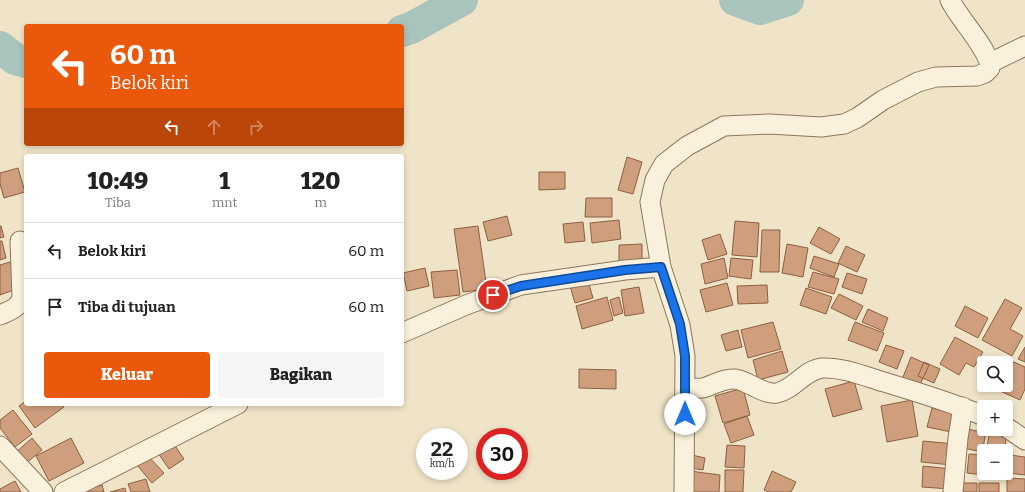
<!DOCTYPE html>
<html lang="id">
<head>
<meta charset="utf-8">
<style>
  body { margin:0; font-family:Bitter,serif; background:#f6f6f6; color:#222; height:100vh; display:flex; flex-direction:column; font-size:15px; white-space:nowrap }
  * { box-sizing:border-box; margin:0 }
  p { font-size:13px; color:#767676 }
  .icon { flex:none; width:22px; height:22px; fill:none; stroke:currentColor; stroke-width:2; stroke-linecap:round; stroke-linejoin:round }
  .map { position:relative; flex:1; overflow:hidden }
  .sheet { position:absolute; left:24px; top:154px; width:380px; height:252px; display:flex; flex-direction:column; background:#fff; border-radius:4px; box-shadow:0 2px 6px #0003 }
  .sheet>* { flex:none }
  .guide { position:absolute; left:24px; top:24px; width:380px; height:122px; border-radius:4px; box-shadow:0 2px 6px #0003; background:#ea580c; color:#fff; overflow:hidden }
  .fabs { position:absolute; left:977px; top:356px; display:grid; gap:8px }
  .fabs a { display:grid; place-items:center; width:36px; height:36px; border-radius:4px; background:#fff; box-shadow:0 2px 6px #0003; font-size:20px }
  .speed { position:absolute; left:416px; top:428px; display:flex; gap:8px; font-size:20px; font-weight:700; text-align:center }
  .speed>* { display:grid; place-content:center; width:52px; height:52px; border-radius:50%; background:#fff; box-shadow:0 2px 6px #0003; line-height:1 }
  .speed small { font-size:10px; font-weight:400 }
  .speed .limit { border:6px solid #d22; background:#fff; color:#111 }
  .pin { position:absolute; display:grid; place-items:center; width:34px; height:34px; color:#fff; margin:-17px; border:2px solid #fff; border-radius:50%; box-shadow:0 1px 4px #0007 }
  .me { position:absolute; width:44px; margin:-22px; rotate:0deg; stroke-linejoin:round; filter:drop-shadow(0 0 3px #0008) }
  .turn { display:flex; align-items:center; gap:14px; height:84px; padding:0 20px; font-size:18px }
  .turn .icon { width:52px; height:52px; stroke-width:2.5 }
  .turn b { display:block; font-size:28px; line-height:34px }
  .lanes { display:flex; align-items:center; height:38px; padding:0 20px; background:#0003; justify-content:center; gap:20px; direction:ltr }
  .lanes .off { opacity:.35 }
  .eta { display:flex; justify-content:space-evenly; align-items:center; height:68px; text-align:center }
  .eta b { font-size:24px; font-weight:800; line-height:28px }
  .primary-button { display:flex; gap:8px; margin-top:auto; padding:8px 20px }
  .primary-button a { flex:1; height:46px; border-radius:4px; background:#ea580c; color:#fff; font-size:16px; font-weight:800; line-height:46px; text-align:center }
  .primary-button a+a { background:#f6f6f6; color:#222 }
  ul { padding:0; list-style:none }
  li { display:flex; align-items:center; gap:12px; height:56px; padding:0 20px; border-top:1px solid #e0e0e0 }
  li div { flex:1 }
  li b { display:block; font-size:15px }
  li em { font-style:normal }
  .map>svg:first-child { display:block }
</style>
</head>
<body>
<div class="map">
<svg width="1025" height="492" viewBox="0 0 1025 492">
  <rect width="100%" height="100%" fill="#f0e4c8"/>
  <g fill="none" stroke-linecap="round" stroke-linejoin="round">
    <!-- river -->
    <path stroke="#a9c4bc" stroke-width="32" d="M735 0 760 9 788 0
      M402 31 411 28 462 0
      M0 47 15 59 26 62"/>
  </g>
  <!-- building -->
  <path fill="#cf9f7d" stroke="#8d5f41" d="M627 157 642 162 633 194 618 190Z
    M18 168 25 192 4 198 0 184V173Z
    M539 172H565V189L539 190Z
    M586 198H612V217H585Z
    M507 216 512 235 488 241 483 222Z
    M619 220 621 239 592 243 590 223Z
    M735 221 759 223 757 257 732 255Z
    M583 222 585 241 565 243 563 224Z
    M0 226H1L4 237 0 238Z
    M478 226 487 289 463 292 454 229Z
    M819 227 840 239 831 254 810 243Z
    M762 230H780L779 272H760Z
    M720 234 727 254 708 260 702 240Z
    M0 241H2L6 258 0 260Z
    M642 244V262H619V245Z
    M787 244 808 248 803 277 782 273Z
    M846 246 865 255 857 272 838 263Z
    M814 256 839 264 834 277 810 268Z
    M724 258 728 278 705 284 701 264Z
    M731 258 753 260 751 279 729 276Z
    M10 262 19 288 0 295V265Z
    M425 268 429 286 407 291 403 273Z
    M457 270 460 295 434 298 431 272Z
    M813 272 839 279 834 294 808 287Z
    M847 273 867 279 862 294 842 287Z
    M588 281 593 298 575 303 570 286Z
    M727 283 733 305 706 312 700 290Z
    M767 285 768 303 738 304 737 286Z
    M639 287 644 313 625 316 621 290Z
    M806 288 832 297 826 314 800 305Z
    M839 294 863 306 856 320 831 308Z
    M607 297 613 320 582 329 576 306Z
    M619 297 623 313 614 316 610 300Z
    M1005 299 1022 308 1010 329 1023 336 1012 356 982 340Z
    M965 306 988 318 978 338 955 326Z
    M868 309 888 318 883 331 862 322Z
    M773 322 781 349 748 358 741 330Z
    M855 322 884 333 877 351 848 340Z
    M738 330 742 347 726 351 721 335Z
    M955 337 983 352 974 367 966 363 959 375 940 364Z
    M886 345 904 351 897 369 879 362Z
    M1025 347V362L1018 359Z
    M782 351 788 372 758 380 753 360Z
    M911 357 929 365 918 389 901 382Z
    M924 362 940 369 934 383 918 376Z
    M1014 362 1025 367V389L1020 400 1000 391 1002 385H1006V378Z
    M579 369 616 370V389L579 388Z
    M854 381 862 409 833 417 825 389Z
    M743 388 750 415 723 423 715 396Z
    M912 400 918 436 887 442 881 406Z
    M26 401V404H62L64 407 35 428 19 406Z
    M932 408 960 414 956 433 927 427Z
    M13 410 32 434 15 447 0 428V420Z
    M747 416 754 435 731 443 724 424Z
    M963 428 986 433 982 452 959 447Z
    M990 431 1007 434 1004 451H986Z
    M32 438 42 450 24 465 14 454Z
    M71 438 84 463 49 481 36 456Z
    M171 440 184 459 169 469 156 450Z
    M923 441 954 444 952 465 921 462Z
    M727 445 745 446 744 468 725 467Z
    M969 454 984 455V473H999V477L967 473Z
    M692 455 705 458 703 470 690 468Z
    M1010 455 1025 457V475L1008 473Z
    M148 456 164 473 152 483 137 465Z
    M923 466 952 469 950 489 922 487Z
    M725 470H744L743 492H725Z
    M690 471 720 475 719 492H688Z
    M772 471 796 482 791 492H769L764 490Z
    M1007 478 1025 479V492H1007Z
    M146 479 150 492H131L128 484Z
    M15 481 21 492H0V489Z
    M955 483H977V492H955Z
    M979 483H999V492H979Z
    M102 485 104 492H77Z
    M125 488 126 492H110Z"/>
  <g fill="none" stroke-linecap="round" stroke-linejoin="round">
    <!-- minor casing -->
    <g stroke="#8d765c" stroke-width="21">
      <path id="minor" d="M990 63 1025 46
        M0 315C9 311 19 308 22 298L20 241
        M402 333 466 305 521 285 625 270 661 267
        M685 387C691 388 697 389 703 388 713 385 724 378 735 379 749 381 763 395 777 393 795 389 804 370 822 368 843 367 864 376 884 382 917 392 951 402 984 416
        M1006 427 1025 440
        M0 446 43 492
        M64 492 238 404
        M684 492 685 356 680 325 661 267 650 202 655 180 664 164 687 146 724 126 769 124 821 127 844 124 857 118 883 100 918 82 936 77 977 76 985 73 990 68C990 50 959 19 950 0
        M953 492 958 438 963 407"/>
    </g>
    <!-- minor -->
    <use href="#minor" stroke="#faf1dc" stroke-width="19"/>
  </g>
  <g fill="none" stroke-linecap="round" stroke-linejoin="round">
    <!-- route casing -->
    <g stroke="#114b97" stroke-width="10">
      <path id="route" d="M493 295 521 286 625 270 661 267 680 324 685 356V414"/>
    </g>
    <!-- route -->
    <use href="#route" stroke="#1a73e8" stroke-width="7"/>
  </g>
</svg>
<div class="fabs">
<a><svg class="icon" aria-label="search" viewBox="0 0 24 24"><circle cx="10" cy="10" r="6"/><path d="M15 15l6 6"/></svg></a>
<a>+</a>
<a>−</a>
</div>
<div class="speed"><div>22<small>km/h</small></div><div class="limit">30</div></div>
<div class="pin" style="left:493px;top:295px;background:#d93025"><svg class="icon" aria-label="arrive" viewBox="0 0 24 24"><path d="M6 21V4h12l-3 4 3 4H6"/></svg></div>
<svg class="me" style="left:685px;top:414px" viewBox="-20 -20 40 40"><circle r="19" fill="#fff"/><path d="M0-13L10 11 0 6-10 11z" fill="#1a73e8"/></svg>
<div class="guide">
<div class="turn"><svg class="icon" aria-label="left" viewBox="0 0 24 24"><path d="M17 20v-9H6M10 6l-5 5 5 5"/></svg><div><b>60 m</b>Belok kiri</div></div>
<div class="lanes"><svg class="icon" aria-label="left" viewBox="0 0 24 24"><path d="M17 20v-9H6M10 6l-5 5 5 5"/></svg><svg class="icon off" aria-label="ahead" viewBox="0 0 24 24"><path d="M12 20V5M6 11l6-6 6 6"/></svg><svg class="icon off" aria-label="right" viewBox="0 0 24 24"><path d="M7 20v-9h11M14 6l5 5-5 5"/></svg></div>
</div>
<section class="sheet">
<div class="eta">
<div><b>10:49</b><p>Tiba</p></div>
<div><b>1</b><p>mnt</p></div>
<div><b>120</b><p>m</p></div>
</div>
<ul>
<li><svg class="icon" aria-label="left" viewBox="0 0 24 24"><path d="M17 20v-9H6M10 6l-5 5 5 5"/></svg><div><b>Belok kiri</b></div><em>60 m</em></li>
<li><svg class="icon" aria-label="arrive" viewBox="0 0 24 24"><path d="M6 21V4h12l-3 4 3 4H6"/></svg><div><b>Tiba di tujuan</b></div><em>60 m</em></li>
</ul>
<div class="primary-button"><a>Keluar</a><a>Bagikan</a></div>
</section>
</div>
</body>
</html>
